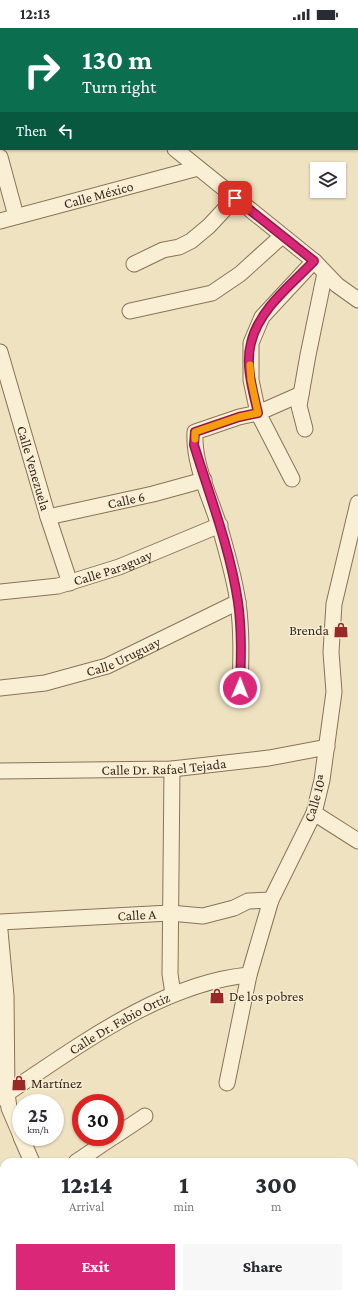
<!DOCTYPE html>
<html lang="en">
<head>
<meta charset="utf-8">
<style>
  body { margin:0; font-family:"Crimson Pro",serif; background:#f7f7f7; color:#2b2b33; height:100vh; display:flex; flex-direction:column; font-size:15px; white-space:nowrap }
  * { box-sizing:border-box; margin:0 }
  p { font-size:13px; color:#7c7c81 }
  .icon { flex:none; width:22px; height:22px; fill:none; stroke:currentColor; stroke-width:2; stroke-linecap:round; stroke-linejoin:round }
  .map { position:relative; flex:1; overflow:hidden }
  .panel { position:absolute; left:0px; top:1130px; width:358px; height:140px; display:flex; flex-direction:column; background:#fff; border-radius:12px 12px 0 0; box-shadow:0 1px 3px #0004 }
  .panel>* { flex:none }
  .guide { position:absolute; left:0px; top:0px; width:358px; height:122px; box-shadow:0 1px 3px #0004; background:#0b6e4f; color:#fff; overflow:hidden }
  .buttons { position:absolute; left:310px; top:134px; display:grid; gap:8px }
  .buttons a { display:grid; place-items:center; width:36px; height:36px; border-radius:0px; background:#fff; box-shadow:0 1px 3px #0004; font-size:20px }
  .speed { position:absolute; left:12px; top:1066px; display:flex; gap:8px; font-size:20px; font-weight:700; text-align:center }
  .speed>* { display:grid; place-content:center; width:52px; height:52px; border-radius:50%; background:#fff; box-shadow:0 1px 3px #0004; line-height:1 }
  .speed small { font-size:10px; font-weight:400 }
  .speed .limit { border:6px solid #d22; background:#fff; color:#111 }
  .pin { position:absolute; display:grid; place-items:center; width:34px; height:34px; color:#fff; margin:-17px; border-radius:8px; box-shadow:0 2px 6px #0006 }
  .me { position:absolute; width:44px; margin:-22px; rotate:1deg; stroke-linejoin:round; filter:drop-shadow(0 0 3px #0008) }
  .turn { display:flex; align-items:center; gap:14px; height:84px; padding:0 16px; font-size:18px }
  .turn .icon { width:52px; height:52px; stroke-width:2.5 }
  .turn b { display:block; font-size:28px; line-height:34px }
  .then { display:flex; align-items:center; height:38px; padding:0 16px; background:#0003; gap:8px; font-size:15px }
  .eta { display:flex; justify-content:space-evenly; align-items:center; height:68px; text-align:center }
  .eta b { font-size:24px; font-weight:800; line-height:28px }
  .primary-button { display:flex; gap:8px; margin-top:auto; padding:8px 16px }
  .primary-button a { flex:1; height:46px; border-radius:0px; background:#db2777; color:#fff; font-size:16px; font-weight:800; line-height:46px; text-align:center }
  .primary-button a+a { background:#f7f7f7; color:#2b2b33 }
  .status { display:flex; justify-content:space-between; align-items:center; height:28px; padding:0 20px; background:#fff; direction:ltr }
  .status svg { height:11px; fill:currentColor }
  .map>svg:first-child { display:block }
</style>
</head>
<body>
<div class="status"><b>12:13</b><svg viewBox="0 0 49 12"><path d="M0 12V9h3v3zM5 12V6h3v6zM10 12V3h3v9zM15 12V0h3v12zM26 1h20v11H26zM47 4h2v5h-2z"/></svg></div>
<div class="map">
<svg width="358" height="1270" viewBox="0 0 358 1270">
  <rect width="100%" height="100%" fill="#efe2c1"/>
  <g fill="none" stroke-linecap="round" stroke-linejoin="round">
    <!-- minor casing -->
    <g stroke="#897358" stroke-width="17">
      <g id="minor">
        <path d="M175 121 314 233 337 257 358 272"/>
        <path d="M0 129 16 188"/>
        <path id="s1" d="M0 193 198 140"/>
        <path d="M134 236 163 222 179 219 191 213 209 198 235 170"/>
        <path d="M130 283 212 265 240 246 282 208"/>
        <path id="s2" d="M0 324 48 489 70 555"/>
        <path d="M305 401 299 378 308 327 325 245"/>
        <path d="M292 451 258 385 251 352V315L262 289 314 233"/>
        <path id="s3" d="M48 489 153 466 204 452"/>
        <path id="s4" d="M0 564 58 558 119 539 220 497"/>
        <path id="s5" d="M0 660 45 655 107 638 238 574"/>
        <path d="M240 660C241 632 242 603 238 575 235 552 228 529 222 507 213 474 193 439 195 404L239 389 258 385 301 366"/>
        <path d="M172 741 170 946 173 966"/>
        <path id="s6" d="M0 743 172 741 269 730 327 719"/>
        <path d="M314 785 358 813"/>
        <path id="s7" d="M0 894 170 885 203 888 234 880 248 873 271 872"/>
        <path d="M0 903 6 968 7 1065 9 1080 21 1108"/>
        <path d="M227 1055 249 947 271 872 314 785 322 752 334 664 331 624 334 576 358 475"/>
        <path id="s8" d="M0 1070C73 1022 160 955 249 947"/>
        <path d="M115 1108 145 1088"/>
        <path d="M21 1109 32 1134"/>
        <path d="M76 1134 113 1109"/>
        <path d="M0 1190 4 1187"/>
        <path d="M90 1266 92 1270"/>
      </g>
    </g>
    <!-- primary casing -->
    <g stroke="#56412d" stroke-width="24">
      <path id="primary" d="M181 1 185 0
        M0 54 1 53"/>
    </g>
    <!-- minor -->
    <use href="#minor" stroke="#f9efd5" stroke-width="15"/>
    <!-- primary -->
    <use href="#primary" stroke="#f3d998" stroke-width="22"/>
  </g>
  <g fill="none" stroke-linecap="round" stroke-linejoin="round">
    <!-- route casing -->
    <g stroke="#8e194d" stroke-width="10">
      <path id="route" d="M235 170 314 233C291 257 259 281 251 315 245 337 253 363 258 385L239 389 195 404 194 417C210 469 230 520 238 574 242 602 241 632 240 660"/>
    </g>
    <!-- route -->
    <use href="#route" stroke="#db2777" stroke-width="7"/>
    <!-- slow -->
    <path stroke="#f59e0b" stroke-width="7" d="M195 411V404L239 389 258 385 251 352 250 337"/>
  </g>
  <!-- icons -->
  <defs>
    <g id="shop-bare" transform="scale(1.2)"><path d="M-5-2.5h2.3a2.7 3.5 0 0 1 5.4 0H5L5.5 6h-11ZM-1.5-2.5h3a1.5 2.3 0 0 0-3 0Z" fill="#992927" stroke="#f6ecd1" stroke-width="2.5" paint-order="stroke"/></g>
  </defs>
  <g fill-rule="evenodd">
    <use href="#shop-bare" x="341" y="602"/>
    <use href="#shop-bare" x="217" y="968"/>
    <use href="#shop-bare" x="19" y="1055"/>
  </g>
  <g text-anchor="middle" stroke-width="3" stroke-linejoin="round" paint-order="stroke">
    <!-- street labels -->
    <g font-size="14" fill="#382b1d" stroke="#f6ecd1">
      <text dy="5" stroke="none"><textPath href="#s1" startOffset="102">Calle México</textPath></text>
      <text dy="5" stroke="none"><textPath href="#s2" startOffset="121">Calle Venezuela</textPath></text>
      <text dy="5" stroke="none"><textPath href="#s3" startOffset="80">Calle 6</textPath></text>
      <text dy="5" stroke="none"><textPath href="#s4" startOffset="116">Calle Paraguay</textPath></text>
      <text dy="5" stroke="none"><textPath href="#s5" startOffset="128">Calle Uruguay</textPath></text>
      <text dy="5" stroke="none"><textPath href="#s6" startOffset="164">Calle Dr. Rafael Tejada</textPath></text>
      <text transform="translate(315 770) rotate(-74)" y="5">Calle 10ª</text>
      <text dy="5" stroke="none"><textPath href="#s7" startOffset="137">Calle A</textPath></text>
      <text dy="5" stroke="none"><textPath href="#s8" startOffset="141">Calle Dr. Fabio Ortiz</textPath></text>
    </g>
    <!-- poi labels -->
    <g font-size="14" fill="#382b1d" stroke="#f6ecd1" text-anchor="start">
      <text x="329" y="607" text-anchor="end">Brenda</text>
      <text x="229" y="973">De los pobres</text>
      <text x="31" y="1060">Martínez</text>
    </g>
  </g>
</svg>
<div class="buttons">
<a><svg class="icon" aria-label="layers" viewBox="0 0 24 24"><path d="M12 4l9 5-9 5-9-5zM3 14l9 5 9-5"/></svg></a>
</div>
<div class="speed"><div>25<small>km/h</small></div><div class="limit">30</div></div>
<div class="pin" style="left:235px;top:170px;background:#d93025"><svg class="icon" aria-label="arrive" viewBox="0 0 24 24"><path d="M6 21V4h12l-3 4 3 4H6"/></svg></div>
<svg class="me" style="left:240px;top:660px" viewBox="-20 -20 40 40"><circle r="17" fill="#db2777" stroke="#fff" stroke-width="3"/><path d="M0-11L8 9 0 5-8 9z" fill="#fff"/></svg>
<div class="guide">
<div class="turn"><svg class="icon" aria-label="right" viewBox="0 0 24 24"><path d="M7 20v-9h11M14 6l5 5-5 5"/></svg><div><b>130 m</b>Turn right</div></div>
<div class="then">Then<svg class="icon" aria-label="left" viewBox="0 0 24 24"><path d="M17 20v-9H6M10 6l-5 5 5 5"/></svg></div>
</div>
<section class="panel">
<div class="eta">
<div><b>12:14</b><p>Arrival</p></div>
<div><b>1</b><p>min</p></div>
<div><b>300</b><p>m</p></div>
</div>
<div class="primary-button"><a>Exit</a><a>Share</a></div>
</section>
</div>
</body>
</html>
